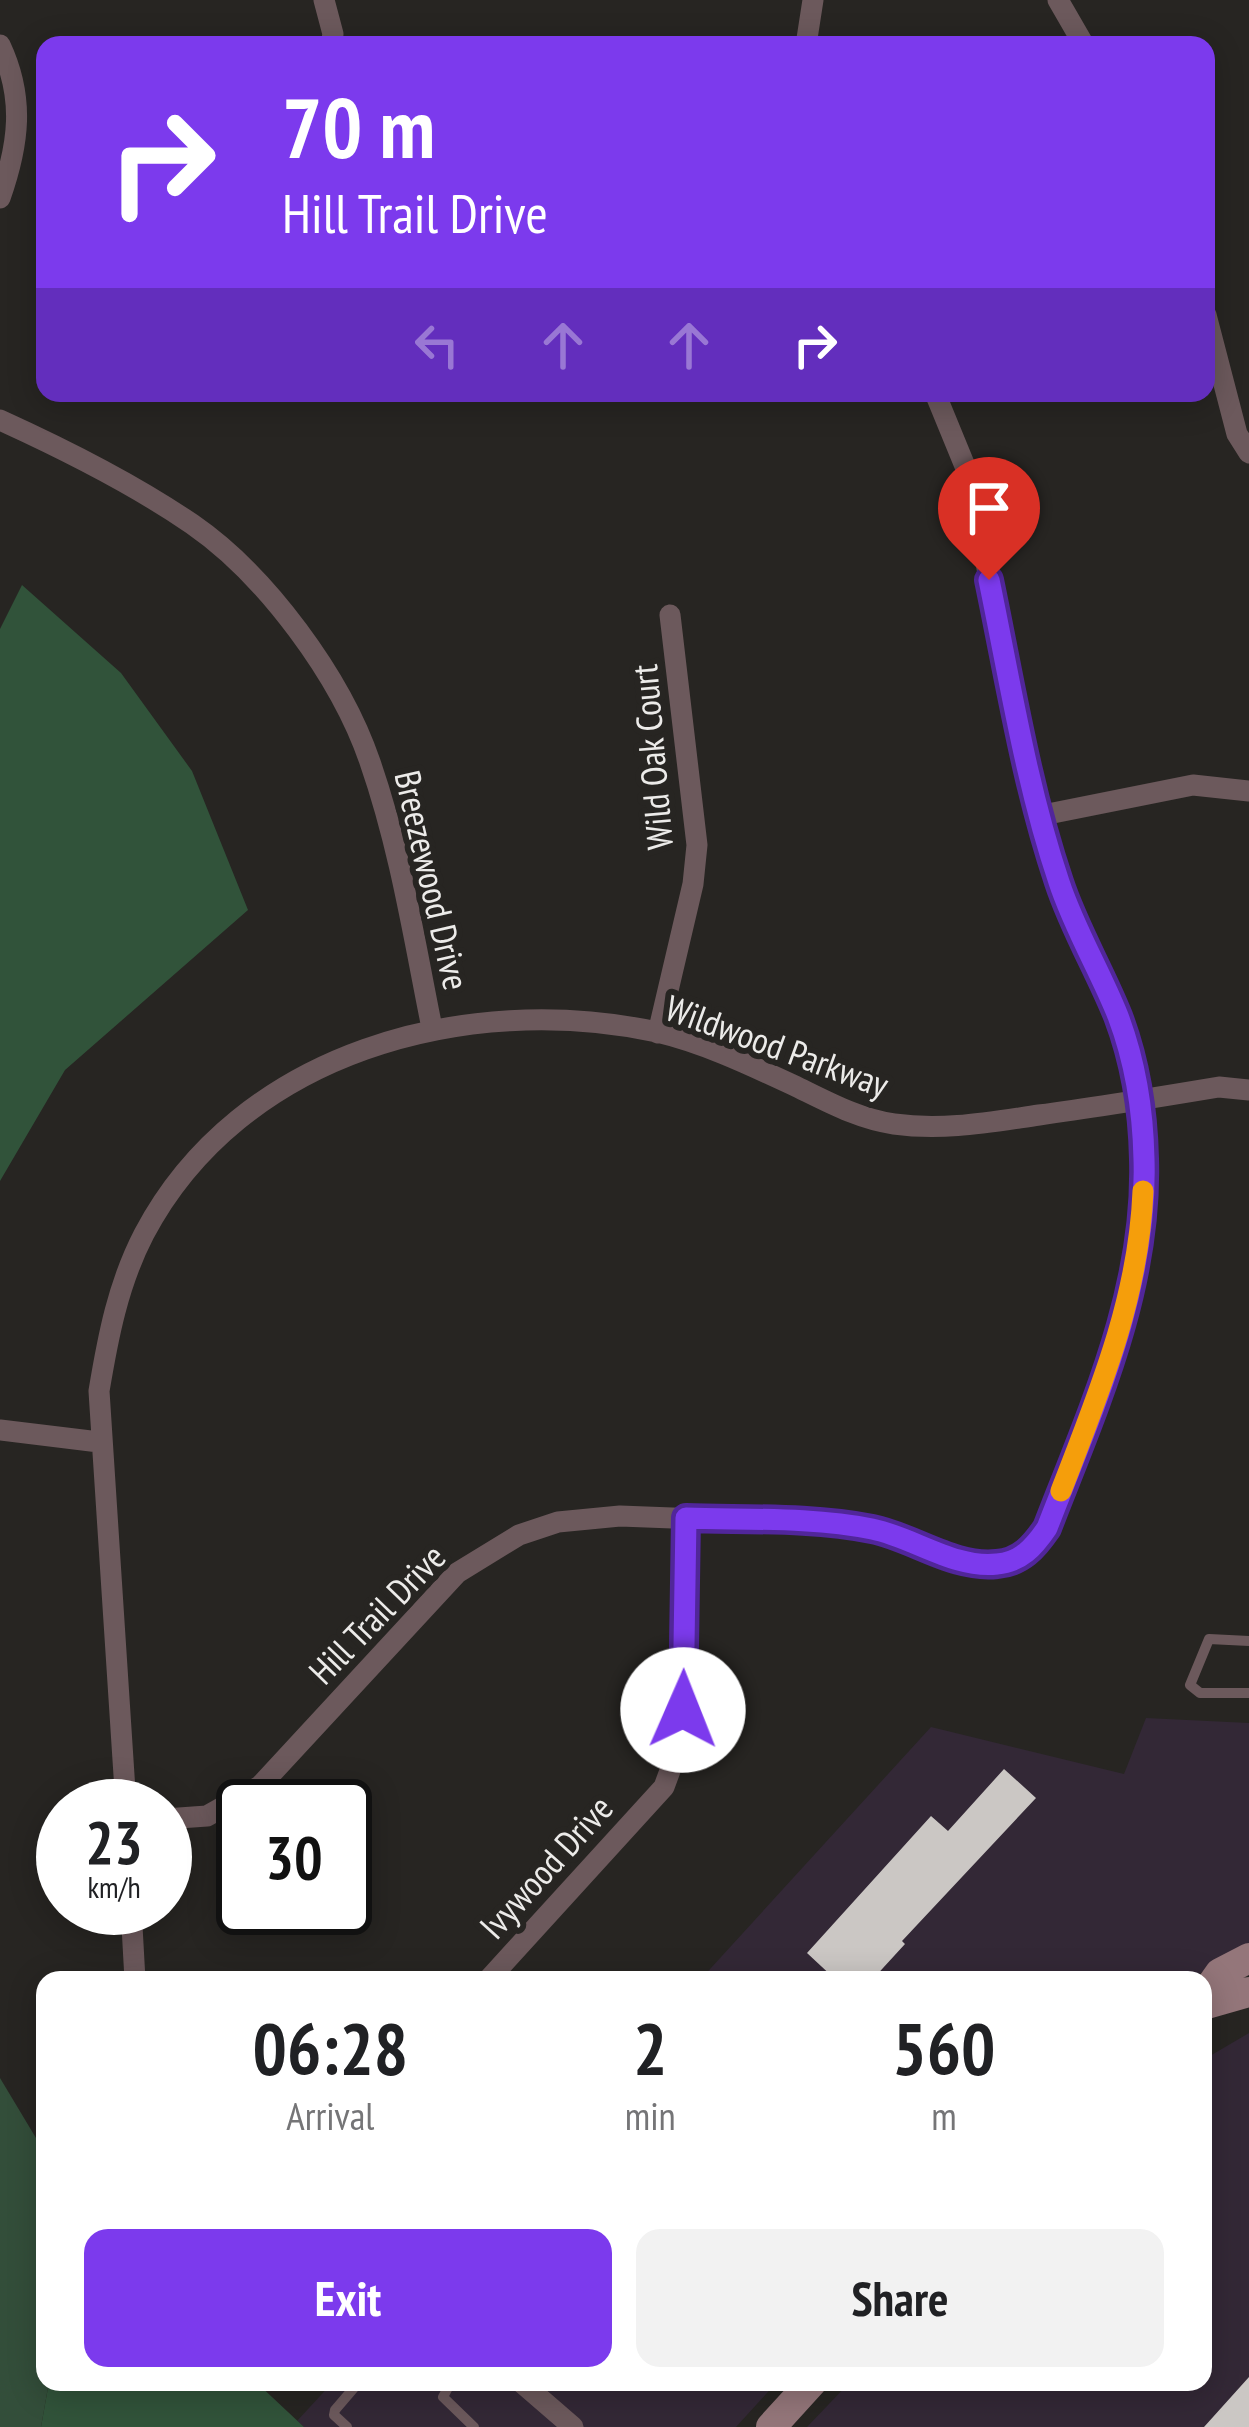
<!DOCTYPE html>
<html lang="en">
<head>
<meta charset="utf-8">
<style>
  body { margin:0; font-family:"PT Sans Narrow",sans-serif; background:#f2f2f2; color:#202124; height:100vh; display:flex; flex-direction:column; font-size:45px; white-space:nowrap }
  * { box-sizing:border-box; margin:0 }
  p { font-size:39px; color:#757577 }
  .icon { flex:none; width:66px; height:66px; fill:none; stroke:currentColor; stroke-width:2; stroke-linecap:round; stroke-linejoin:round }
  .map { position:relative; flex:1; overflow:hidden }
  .panel { position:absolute; left:36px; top:1971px; width:1176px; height:420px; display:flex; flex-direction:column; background:#fff; border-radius:24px; box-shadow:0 6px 30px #0003 }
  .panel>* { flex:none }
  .guide { position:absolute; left:36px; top:36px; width:1179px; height:366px; border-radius:24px; box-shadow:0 6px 30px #0003; background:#7c3aed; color:#fff; overflow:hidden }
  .speed { position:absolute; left:36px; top:1779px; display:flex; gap:24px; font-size:60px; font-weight:700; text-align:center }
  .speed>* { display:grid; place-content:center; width:156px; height:156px; border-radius:50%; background:#fff; box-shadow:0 6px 30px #0003; line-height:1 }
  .speed small { font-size:30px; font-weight:400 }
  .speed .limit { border:6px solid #111; border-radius:18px; background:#fff; color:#111 }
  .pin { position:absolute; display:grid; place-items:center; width:102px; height:102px; color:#fff; margin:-123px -51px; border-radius:50% 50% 50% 0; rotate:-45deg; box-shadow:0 0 12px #0007 }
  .pin .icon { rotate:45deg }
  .me { position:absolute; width:132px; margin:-66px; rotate:1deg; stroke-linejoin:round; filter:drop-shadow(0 0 9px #0008) }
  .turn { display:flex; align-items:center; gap:42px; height:252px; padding:0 48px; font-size:54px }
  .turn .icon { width:156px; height:156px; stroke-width:2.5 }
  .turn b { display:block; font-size:84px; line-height:102px }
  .lanes { display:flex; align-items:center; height:114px; padding:0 48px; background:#0003; justify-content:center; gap:60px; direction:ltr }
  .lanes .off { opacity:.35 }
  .eta { display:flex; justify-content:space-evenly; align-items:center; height:204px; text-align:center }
  .eta b { font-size:72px; font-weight:700; line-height:84px }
  .button { display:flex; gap:24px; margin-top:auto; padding:24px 48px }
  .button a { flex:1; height:138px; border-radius:24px; background:#7c3aed; color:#fff; font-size:48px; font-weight:700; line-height:138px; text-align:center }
  .button a+a { background:#f2f2f2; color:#202124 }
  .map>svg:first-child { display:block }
</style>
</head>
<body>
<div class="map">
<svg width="1249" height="2427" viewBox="0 0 1249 2427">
  <rect width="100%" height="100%" fill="#272522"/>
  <!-- commercial -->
  <path fill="#332836" d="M1146 1718 1249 1723V1947L1188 1980H700L931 1727 1124 1774Z
    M1249 2033V2427H807L850 2382H1203V2060Z
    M333 2382H777L736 2427H304L297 2421Z"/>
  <!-- green -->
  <path fill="#334e3a" d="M0 2078 45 2153V2382H49L41 2427H0Z"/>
  <!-- forest -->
  <path fill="#31533a" d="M22 585 121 673 192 771 248 910 65 1070 0 1181V629Z
    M49 2382H256L304 2427H41Z"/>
  <!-- building -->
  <path fill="#cbc7c4" d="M1004 1769 1036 1798 902 1941 905 1944 872 1980H836L807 1953 931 1816 948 1831Z
    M1249 2377V2427H1204Z"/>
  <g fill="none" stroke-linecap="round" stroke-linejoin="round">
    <!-- path -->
    <path stroke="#8d8b89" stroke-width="3" stroke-dasharray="9 9" stroke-linecap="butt" d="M558 2382 559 2383"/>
    <!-- service -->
    <path stroke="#6c595c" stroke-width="10" d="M1249 1641 1209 1639 1190 1685 1200 1693H1249
      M451 2382 443 2397 474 2427
      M347 2427 334 2415 335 2410 359 2382"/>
    <!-- minor -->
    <path stroke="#6c595c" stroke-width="21" d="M324 0 333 34 331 45
      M1058 0 1084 45
      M0 45C25 98 19 144 0 198
      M806 45 813 0
      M1206 315 1237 434 1249 453
      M0 420C66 450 132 483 192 524 266 575 341 677 370 762 400 848 414 939 432 1028
      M1038 816 1193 785 1249 791
      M658 1033 693 884 697 845 670 615
      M0 1430 99 1442
      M126 1806 99 1391C108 1337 118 1284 144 1234 240 1052 466 991 657 1032 704 1043 750 1065 793 1085 826 1101 858 1119 894 1124 944 1131 990 1122 1039 1115 1099 1107 1159 1097 1219 1087L1249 1090
      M165 1819 207 1816 260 1786 457 1573 519 1535 558 1522 620 1516 851 1525C895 1533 974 1578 1015 1561 1029 1554 1038 1541 1047 1528L1107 1374 1138 1256 1144 1160 1140 1101 1119 1019 1061 889 1038 816 967 471 935 393
      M131 1908 135 1980
      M488 1980 664 1787 682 1738 686 1518
      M521 2382 573 2427"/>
    <!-- secondary -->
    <path stroke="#94767a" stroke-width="30" d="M1203 1997 1220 1973 1249 1958
      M1203 2005 1249 1992
      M771 2427 812 2382"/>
  </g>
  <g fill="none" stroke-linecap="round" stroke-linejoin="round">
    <!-- route casing -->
    <g stroke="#51269a" stroke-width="30">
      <path id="route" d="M683 1710 686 1518C747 1520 812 1517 872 1529 913 1537 954 1569 997 1564 1021 1562 1034 1547 1047 1528 1093 1409 1148 1290 1144 1159 1143 1111 1135 1061 1118 1016 1100 971 1074 928 1059 882 1026 784 1010 681 989 580"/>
    </g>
    <!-- route -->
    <use href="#route" stroke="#7c3aed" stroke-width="21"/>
    <!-- slow -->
    <path stroke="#f59e0b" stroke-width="21" d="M1061 1491C1099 1393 1139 1297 1143 1191"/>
  </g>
  <g text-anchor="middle" stroke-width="12" stroke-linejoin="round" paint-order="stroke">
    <!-- street labels -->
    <g font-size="36" fill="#ecebe9" stroke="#272522">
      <text transform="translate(652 757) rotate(-95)" y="13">Wild Oak Court</text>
      <text transform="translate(432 880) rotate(77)" y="13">Breezewood Drive</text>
      <text transform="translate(777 1046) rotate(20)" y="13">Wildwood Parkway</text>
      <text transform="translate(377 1614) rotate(-46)" y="13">Hill Trail Drive</text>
      <text transform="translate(546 1867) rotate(-48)" y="13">Ivywood Drive</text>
    </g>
  </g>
</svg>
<div class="speed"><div>23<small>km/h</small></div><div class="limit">30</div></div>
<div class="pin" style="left:989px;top:580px;background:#d93025"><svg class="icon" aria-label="arrive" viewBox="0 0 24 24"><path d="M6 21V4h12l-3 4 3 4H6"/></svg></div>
<svg class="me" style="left:683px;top:1710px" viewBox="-20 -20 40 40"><circle r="19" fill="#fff"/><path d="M0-13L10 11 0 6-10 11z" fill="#7c3aed"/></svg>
<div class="guide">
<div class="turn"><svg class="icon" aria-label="right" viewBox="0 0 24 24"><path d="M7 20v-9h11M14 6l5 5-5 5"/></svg><div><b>70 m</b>Hill Trail Drive</div></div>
<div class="lanes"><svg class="icon off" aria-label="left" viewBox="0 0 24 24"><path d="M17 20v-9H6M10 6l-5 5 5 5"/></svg><svg class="icon off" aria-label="ahead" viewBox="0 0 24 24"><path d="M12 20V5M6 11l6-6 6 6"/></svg><svg class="icon off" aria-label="ahead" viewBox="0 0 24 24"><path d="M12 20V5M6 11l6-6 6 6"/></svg><svg class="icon" aria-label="right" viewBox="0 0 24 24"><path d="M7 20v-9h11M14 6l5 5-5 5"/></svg></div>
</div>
<section class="panel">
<div class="eta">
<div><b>06:28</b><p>Arrival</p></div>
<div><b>2</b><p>min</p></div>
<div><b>560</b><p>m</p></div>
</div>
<div class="button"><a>Exit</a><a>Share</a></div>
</section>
</div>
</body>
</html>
